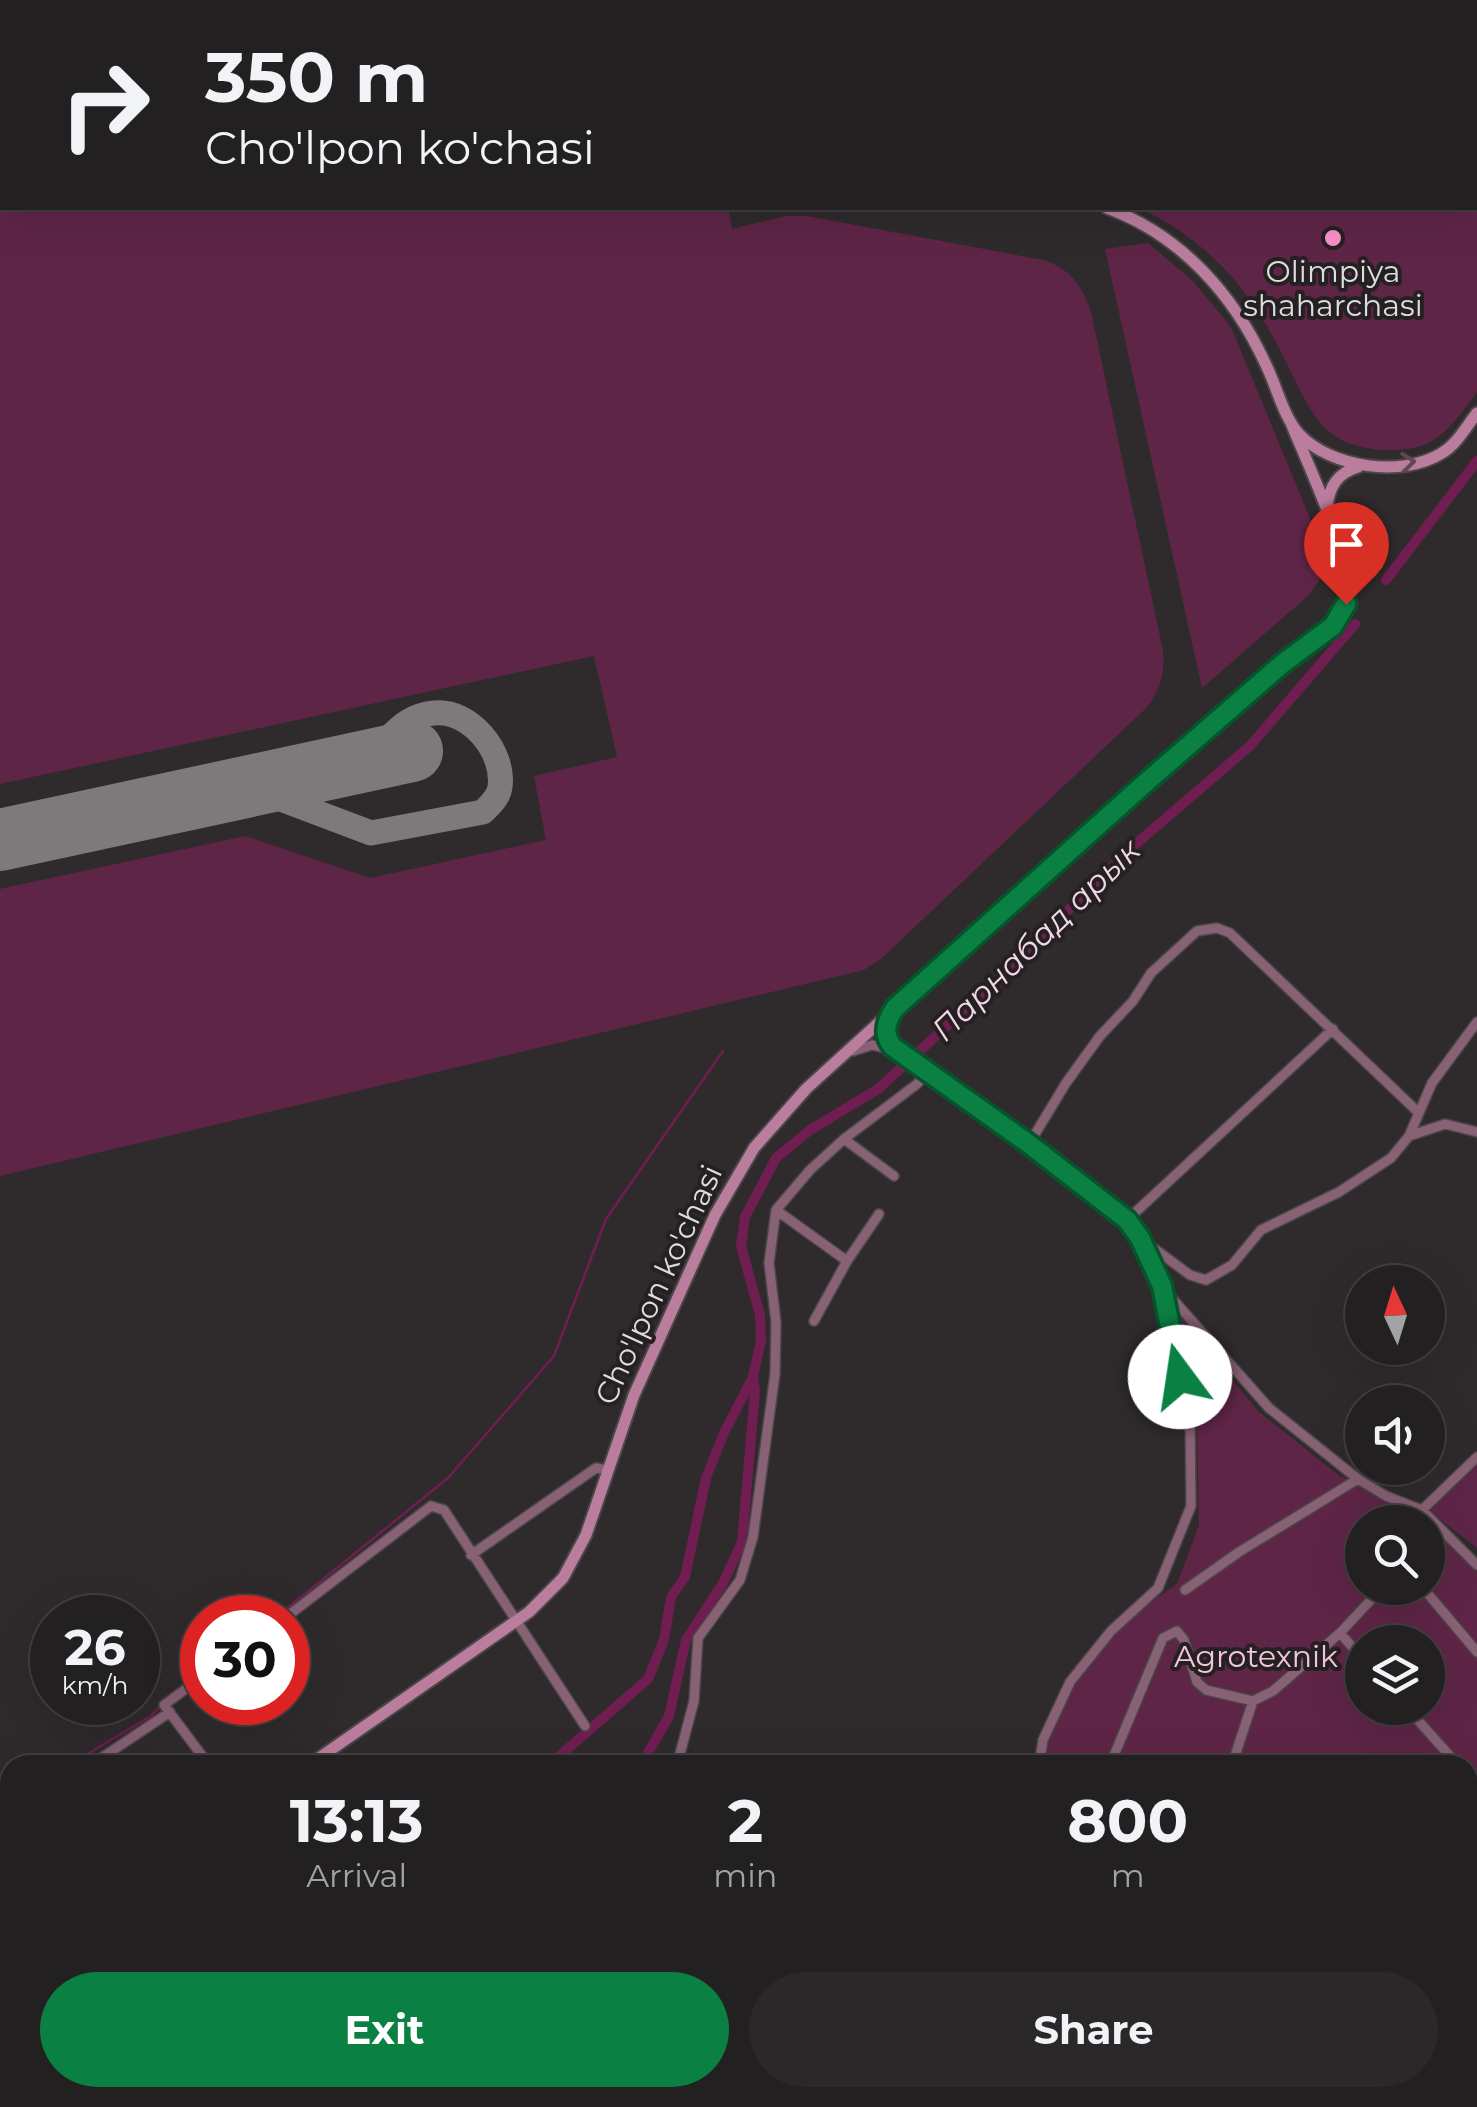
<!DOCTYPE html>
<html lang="en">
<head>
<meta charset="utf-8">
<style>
  body { margin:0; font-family:Montserrat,sans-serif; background:#2b282a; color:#f1f3f6; height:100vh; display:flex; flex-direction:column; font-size:38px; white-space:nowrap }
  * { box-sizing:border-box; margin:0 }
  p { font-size:32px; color:#a3a3a5 }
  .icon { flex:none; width:55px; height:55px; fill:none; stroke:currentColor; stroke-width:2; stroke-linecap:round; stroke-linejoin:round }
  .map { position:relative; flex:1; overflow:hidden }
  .panel { position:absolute; left:0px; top:1755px; width:1478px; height:352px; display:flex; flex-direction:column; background:#232022; border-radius:30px 30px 0 0; box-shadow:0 10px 40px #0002,0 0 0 2px #403e40 }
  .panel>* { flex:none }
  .banner { position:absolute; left:0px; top:0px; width:1478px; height:210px; box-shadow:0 10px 40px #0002,0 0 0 2px #403e40; background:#232022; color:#f1f3f6; overflow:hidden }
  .needle { width:65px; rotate:356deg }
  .controls { position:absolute; left:1345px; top:1265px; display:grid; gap:20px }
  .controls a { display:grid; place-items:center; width:100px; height:100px; border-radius:50%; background:#232022; box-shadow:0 10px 40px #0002,0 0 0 2px #403e40; font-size:50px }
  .speed { position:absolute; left:30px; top:1595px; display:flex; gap:20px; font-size:50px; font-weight:700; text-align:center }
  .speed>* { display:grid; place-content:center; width:130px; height:130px; border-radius:50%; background:#232022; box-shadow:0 10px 40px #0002,0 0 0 2px #403e40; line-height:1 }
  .speed small { font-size:25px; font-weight:400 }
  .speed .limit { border:15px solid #d22; background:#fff; color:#111 }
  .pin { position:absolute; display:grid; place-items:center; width:85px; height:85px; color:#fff; margin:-102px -42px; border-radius:50% 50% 50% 0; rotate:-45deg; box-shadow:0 0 10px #0007 }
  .pin .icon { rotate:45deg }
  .me { position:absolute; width:110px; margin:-55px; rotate:346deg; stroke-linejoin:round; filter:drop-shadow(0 0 8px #0008) }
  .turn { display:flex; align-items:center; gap:35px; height:210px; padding:0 40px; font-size:45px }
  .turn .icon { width:130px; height:130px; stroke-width:2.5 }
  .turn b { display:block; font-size:70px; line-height:85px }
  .eta { display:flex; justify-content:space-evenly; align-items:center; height:170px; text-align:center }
  .eta b { font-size:60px; font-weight:700; line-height:70px }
  .primary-button { display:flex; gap:20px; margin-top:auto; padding:20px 40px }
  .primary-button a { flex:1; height:115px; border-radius:60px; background:#0b8043; color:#fff; font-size:40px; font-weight:700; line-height:115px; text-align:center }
  .primary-button a+a { background:#2b282a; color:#f1f3f6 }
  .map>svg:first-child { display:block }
</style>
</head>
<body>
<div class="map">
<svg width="1477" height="2107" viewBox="0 0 1477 2107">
  <rect width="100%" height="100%" fill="#2f2b2d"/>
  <!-- green -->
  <path fill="#5f2547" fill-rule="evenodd" d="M213 0H1477V392C1449 429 1436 452 1386 450 1328 447 1315 421 1292 374 1280 349 1266 322 1250 300 1222 260 1183 228 1139 208H1475V2Z
    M0 42 2 208H728L732 229 786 216H807L1043 260C1069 268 1083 286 1091 312L1163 651C1165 675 1160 693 1143 711L882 958 864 970 0 1176V889L245 836 370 878 546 840 534 776 617 757 594 656 0 784Z
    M1148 243 1193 281 1231 327 1326 557 1325 572 1308 596 1202 688 1105 249Z
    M1178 1314 1258 1411 1341 1477 1361 1481 1432 1525 1477 1572V1822L1468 1831V1765H1043L1051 1731 1074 1687 1107 1642 1145 1606 1177 1584 1199 1525 1197 1428 1169 1319ZM1362 1522H1428V1588H1362ZM1362 1642H1428V1708H1362Z
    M1477 1463V1548L1430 1511Z
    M804 2098H1135L1128 2107H794Z"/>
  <!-- water -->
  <path fill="#701d51" d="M1477 1961V2107H1357L1360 2098H1468V1970Z"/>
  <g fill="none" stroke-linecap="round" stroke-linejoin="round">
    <!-- stream -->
    <path stroke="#701d51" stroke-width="2.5" d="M275 1618 448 1478 554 1356 606 1219 723 1051
      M168 1697 202 1670
      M69 1765 151 1716 160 1707
      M0 1786 10 1781"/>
    <!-- canal -->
    <path stroke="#701d51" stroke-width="10" d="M97 0 113 2
      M1386 580 1477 461
      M549 1765 648 1679 664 1640 671 1597 685 1577 706 1478 724 1433 753 1377
      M568 1765 575 1760 590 1765
      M641 1765 669 1716 686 1640 723 1583 742 1542 755 1391 753 1376 761 1341 760 1315 741 1246 745 1217 776 1158 810 1130 878 1089 1006 972 1130 849 1250 746 1355 624
      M258 2098 260 2107
      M197 2107 201 2098"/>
    <!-- taxiway -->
    <path stroke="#7e7a7c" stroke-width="25" d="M235 790 265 793 371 833 483 812C490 805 499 797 500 787 505 752 470 709 434 713 398 716 389 746 358 763"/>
    <!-- runway -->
    <path stroke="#7e7a7c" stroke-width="62" d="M0 840 412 751"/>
    <!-- street casing -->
    <g stroke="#4b4749" stroke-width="12">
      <path id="street" d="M0 17 2 18
        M853 1051 872 1045 899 1051 886 1036 890 1015
        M899 1051 1029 1144 1127 1220 1140 1238 1190 1275 1206 1280 1232 1265 1261 1230 1339 1192 1391 1158 1409 1136 1432 1083 1477 1022
        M1409 1136 1445 1124 1477 1132
        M844 1139 894 1176
        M1029 1144 1066 1083 1100 1036 1133 1001 1151 973 1197 931 1217 928 1230 933 1419 1113
        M776 1210 847 1261
        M1127 1220 1333 1029
        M1141 1241 1162 1287 1269 1408 1358 1479 1386 1496 1422 1510 1477 1565
        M814 1321 847 1261 879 1214
        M1422 1522V1510L1477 1457
        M471 1555 596 1468 608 1470
        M1423 1588 1477 1652
        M1185 1590 1239 1552 1358 1479
        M285 1618 431 1506 444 1510 585 1726
        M1340 1633 1362 1658
        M202 1677 164 1705 209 1765
        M1407 1708 1458 1765
        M91 1765 170 1712
        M677 1765 694 1701 698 1638 740 1580 753 1537 775 1374 776 1322 769 1263 776 1210 810 1170 844 1139 917 1084 929 1071
        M1039 1765 1043 1740 1070 1682 1111 1631 1158 1588 1191 1506 1190 1410 1171 1344 1162 1287
        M1110 1765 1163 1638 1177 1631 1184 1640 1197 1682 1206 1690 1253 1701 1273 1691 1340 1633 1382 1588
        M1232 1765 1253 1701
        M1468 1776 1477 1787
        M0 1830 10 1823
        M0 2081 7 2107
        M353 2102 356 2098
        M61 2107 76 2098
        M778 2107 787 2098
        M842 2107 852 2098
        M978 2107 985 2098
        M1061 2107 1067 2098
        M1120 2107 1127 2098"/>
    </g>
    <!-- secondary casing -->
    <g stroke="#4b4749" stroke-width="15">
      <path id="secondary" d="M200 0 201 2
        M1107 208C1181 235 1234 295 1266 365 1277 387 1283 416 1299 434 1331 468 1402 478 1442 453 1457 444 1466 427 1477 413
        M1327 508C1329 487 1337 473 1358 467
        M309 1765 529 1612 563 1578 586 1535 634 1395 715 1215 754 1148 806 1089C954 954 1102 820 1254 689 1277 668 1339 629 1347 602 1357 566 1306 461 1291 423
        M0 1982 10 1975"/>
    </g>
    <!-- street -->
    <use href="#street" stroke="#886175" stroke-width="9"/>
    <!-- secondary -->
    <use href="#secondary" stroke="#bb7d9e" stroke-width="11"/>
  </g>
  <!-- one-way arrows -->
  <defs><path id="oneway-chevron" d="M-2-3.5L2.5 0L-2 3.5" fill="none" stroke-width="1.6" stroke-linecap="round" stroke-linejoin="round" transform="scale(2.5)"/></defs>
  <use stroke="#614654" href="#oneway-chevron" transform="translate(1408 462) rotate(-6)"/>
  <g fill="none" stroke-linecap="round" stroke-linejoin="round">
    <!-- route casing -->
    <g stroke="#07532c" stroke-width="25">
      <path id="route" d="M1180 1377 1162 1286 1140 1238 1127 1220 1029 1144 893 1047C882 1034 886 1021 895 1008L1143 785 1282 664 1333 626 1346 604"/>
    </g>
    <!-- route -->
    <use href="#route" stroke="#0b8043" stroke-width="18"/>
  </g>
  <!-- markers -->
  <circle fill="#f98fca" stroke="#252123" stroke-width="4" cx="1333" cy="238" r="10"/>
  <g text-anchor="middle" stroke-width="8" stroke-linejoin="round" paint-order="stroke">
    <!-- poi labels -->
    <g font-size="30" fill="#dfdcde" stroke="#252123">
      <text x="1333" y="282">Olimpiya<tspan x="1333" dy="34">shaharchasi</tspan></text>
    </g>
    <!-- street labels -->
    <g font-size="30" fill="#dfdcde" stroke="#252123">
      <text transform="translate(659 1285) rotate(-65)" y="10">Cho'lpon ko'chasi</text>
    </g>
    <!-- park labels -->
    <g font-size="30" fill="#f5c5dd" stroke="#252123">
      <text x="1256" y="1667">Agrotexnik</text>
    </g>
    <!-- water labels -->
    <g font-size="32" font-style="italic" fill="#f1d8e4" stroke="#252123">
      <text transform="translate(1036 940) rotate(-44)" y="11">Парнабад арык</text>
    </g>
  </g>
</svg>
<div class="controls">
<a><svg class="needle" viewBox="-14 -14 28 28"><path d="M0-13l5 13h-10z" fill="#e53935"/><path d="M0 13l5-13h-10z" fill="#a3a3a5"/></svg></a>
<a><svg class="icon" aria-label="sound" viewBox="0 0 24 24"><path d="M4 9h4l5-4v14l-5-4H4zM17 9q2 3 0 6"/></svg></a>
<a><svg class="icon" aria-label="search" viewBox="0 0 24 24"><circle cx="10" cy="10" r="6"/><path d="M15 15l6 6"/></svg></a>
<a><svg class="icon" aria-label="layers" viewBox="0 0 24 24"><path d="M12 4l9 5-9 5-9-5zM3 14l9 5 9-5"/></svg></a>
</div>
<div class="speed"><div>26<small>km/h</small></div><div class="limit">30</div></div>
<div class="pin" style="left:1346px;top:604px;background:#d93025"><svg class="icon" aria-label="arrive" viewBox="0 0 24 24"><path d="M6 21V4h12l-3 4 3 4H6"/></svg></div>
<svg class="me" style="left:1180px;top:1377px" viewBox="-20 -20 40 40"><circle r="19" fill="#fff"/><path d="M0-13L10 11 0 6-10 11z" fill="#0b8043"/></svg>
<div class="banner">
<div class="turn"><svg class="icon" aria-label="right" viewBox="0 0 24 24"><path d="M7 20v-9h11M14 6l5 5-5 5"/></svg><div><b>350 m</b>Cho'lpon ko'chasi</div></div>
</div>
<section class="panel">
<div class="eta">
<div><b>13:13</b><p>Arrival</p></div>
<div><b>2</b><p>min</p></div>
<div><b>800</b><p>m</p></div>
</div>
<div class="primary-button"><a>Exit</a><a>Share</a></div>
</section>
</div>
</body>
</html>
